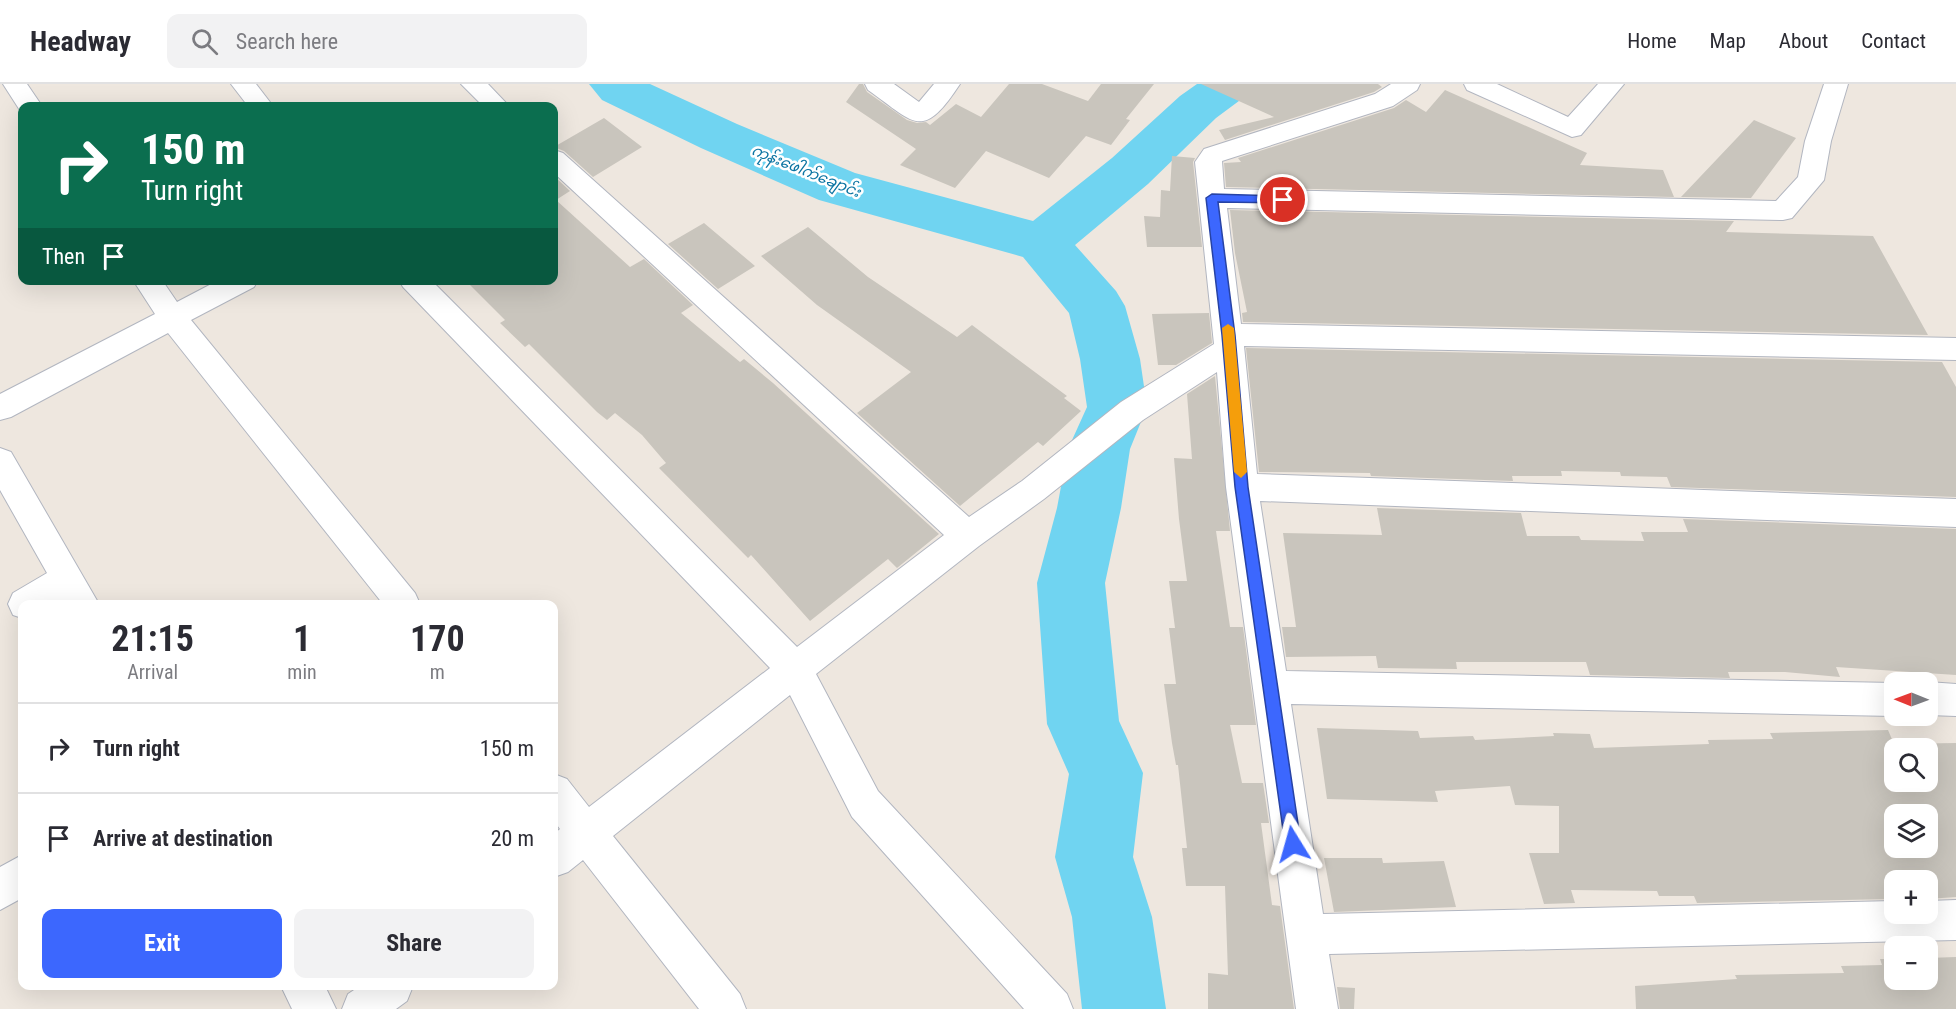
<!DOCTYPE html>
<html lang="en">
<head>
<meta charset="utf-8">
<style>
  body { margin:0; font-family:"Roboto Condensed","Noto Sans Myanmar",sans-serif; background:#f2f2f3; color:#2b2b33; height:100vh; display:flex; flex-direction:column; font-size:22px; white-space:nowrap }
  * { box-sizing:border-box; margin:0 }
  p { font-size:20px; color:#7c7c81 }
  .icon { flex:none; width:33px; height:33px; fill:none; stroke:currentColor; stroke-width:2; stroke-linecap:round; stroke-linejoin:round }
  .map { position:relative; flex:1; overflow:hidden }
  .panel { position:absolute; left:18px; top:516px; width:540px; height:390px; display:flex; flex-direction:column; background:#fff; border-radius:12px; box-shadow:0 6px 24px #0002 }
  .panel>* { flex:none }
  .guide { position:absolute; left:18px; top:18px; width:540px; height:183px; border-radius:12px; box-shadow:0 6px 24px #0002; background:#0b6e4f; color:#fff; overflow:hidden }
  .needle { width:39px; rotate:271deg }
  .buttons { position:absolute; left:1884px; top:588px; display:grid; gap:12px }
  .buttons a { display:grid; place-items:center; width:54px; height:54px; border-radius:12px; background:#fff; box-shadow:0 6px 24px #0002; font-size:30px }
  .pin { position:absolute; display:grid; place-items:center; width:51px; height:51px; color:#fff; margin:-26px; border:3px solid #fff; border-radius:50%; box-shadow:0 2px 6px #0007 }
  .me { position:absolute; width:66px; margin:-33px; rotate:352deg; stroke-linejoin:round; filter:drop-shadow(0 0 4px #0008) }
  .turn { display:flex; align-items:center; gap:21px; height:126px; padding:0 24px; font-size:27px }
  .turn .icon { width:78px; height:78px; stroke-width:2.5 }
  .turn b { display:block; font-size:42px; line-height:51px }
  .then { display:flex; align-items:center; height:57px; padding:0 24px; background:#0003; gap:12px; font-size:22px }
  .eta { display:flex; justify-content:space-evenly; align-items:center; height:102px; text-align:center }
  .eta b { font-size:36px; font-weight:700; line-height:42px }
  .cta { display:flex; gap:12px; margin-top:auto; padding:12px 24px }
  .cta a { flex:1; height:69px; border-radius:12px; background:#3c67fe; color:#fff; font-size:24px; font-weight:700; line-height:69px; text-align:center }
  .cta a+a { background:#f2f2f3; color:#2b2b33 }
  ul { padding:0; list-style:none }
  li { display:flex; align-items:center; gap:18px; height:90px; padding:0 24px; border-top:2px solid #e1e1e2 }
  li div { flex:1 }
  li b { display:block; font-size:22px }
  li em { font-style:normal }
  header { display:flex; align-items:center; gap:36px; box-sizing:border-box; height:84px; padding:0 30px; background:#fff; border-bottom:2px solid #e1e1e2 }
  header strong { font-size:28px }
  nav { display:flex; gap:33px; margin-inline-start:auto; font-size:21px }
  .search { width:420px; height:54px; background:#f2f2f3; display:flex; align-items:center; gap:15px; box-sizing:border-box; padding:0 21px; border-radius:12px; color:#7c7c81; font-size:22px }
  .map>svg:first-child { display:block }
</style>
</head>
<body>
<header>
<strong>Headway</strong>
<div class="search"><svg class="icon" aria-label="search" viewBox="0 0 24 24"><circle cx="10" cy="10" r="6"/><path d="M15 15l6 6"/></svg>Search here</div>
<nav><a>Home</a><a>Map</a><a>About</a><a>Contact</a></nav>
</header>
<div class="map">
<svg width="1956" height="925" viewBox="0 0 1956 925">
  <rect width="100%" height="100%" fill="#eee7df"/>
  <g fill="none" stroke-linecap="round" stroke-linejoin="round">
    <!-- river -->
    <path fill="#70d4f1" fill-rule="evenodd" d="M589 0H650L737 40 855 89 1033 137 1112 74 1180 12 1197 0H1254L1247 11 1216 34 1148 100 1075 161 1116 207 1125 222 1140 275 1147 323 1130 365 1121 424 1105 499 1119 637 1143 689 1133 773 1152 833 1166 925H1082L1072 833 1055 773 1069 690 1047 640 1037 499 1057 424 1068 365 1087 323 1080 275 1069 229 1023 173 819 116 701 64 602 16Z"/>
  </g>
  <!-- building -->
  <path fill="#c9c5bd" fill-rule="evenodd" d="M859 0H863L867 8 907 36 917 39 926 38 930 41 956 20 981 33 1009 0H1042L1088 17 1101 0H1154L1126 35 1130 36 1111 61 1086 52 1049 94 986 67 955 104 900 81 916 65 846 18Z
    M1201 0H1378L1382 3 1374 8 1225 56 1219 46 1274 33Z
    M1445 6 1587 69 1580 81 1663 86 1674 113 1226 103 1224 79 1241 78 1238 74 1394 24 1406 16 1426 28Z
    M604 34 642 63 593 93 564 67 554 63Z
    M1754 36 1796 54 1751 114 1681 113Z
    M1172 72 1195 74 1193 78 1202 163H1147L1144 132 1160 133 1161 106 1170 107Z
    M554 92 570 107 556 116 630 183 644 175 693 221 681 229 740 278 744 275 773 299 939 450 897 484 888 475 810 537 751 471 748 474 659 384 666 379 642 351 615 329 607 336 597 328 529 260 525 263 500 239 505 236 465 196H554Z
    M1230 126 1734 137 1726 148 1873 152 1928 251 1243 238 1242 229 1247 228 1235 169Z
    M704 139 755 182 718 205 668 160Z
    M808 143 868 193 957 253 972 241 1067 312 1064 314 1081 327 1043 362 1038 358 960 422 857 329 911 288 817 221 761 172Z
    M1209 229 1212 259 1176 281H1158L1152 230Z
    M1246 264 1942 278 1956 303V413L1671 403 1667 393 1621 392 1620 388 1561 387 1562 392H1512L1513 397 1371 392 1370 389 1259 388Z
    M1215 292 1230 447H1216L1230 543H1243L1256 641H1230L1242 699H1263L1269 739H1261L1272 821 1280 822 1294 925H1208V889L1228 891 1225 802H1186L1182 764H1187L1178 681H1176L1172 659 1164 600H1176L1169 544H1175L1169 497H1187L1179 435 1174 374 1192 375 1187 310Z
    M1377 424 1521 429 1527 452H1579L1581 456 1644 457 1641 448H1688L1683 435 1956 445V591L1836 583 1840 593 1785 588H1728L1730 594 1590 591 1586 578H1456L1457 585 1378 584 1376 572 1286 573 1282 543H1296L1283 449 1382 451Z
    M1317 644 1418 647 1420 654 1473 652 1475 656 1554 652 1553 649 1590 650 1594 664 1709 660 1708 656 1773 655 1770 649 1888 646 1894 660 1956 659V813L1928 815V796H1894V815L1697 819 1694 812H1659L1657 807 1571 806 1575 819 1544 820 1529 769H1559V722L1515 721 1510 702 1435 707 1438 718 1327 715ZM1894 664H1928V698H1894ZM1894 730H1928V764H1894Z
    M1324 774H1382L1383 779 1444 777 1456 823 1334 828Z
    M1956 873V925H1636L1635 902 1737 895 1735 891 1844 889 1841 882 1882 881 1880 875H1894V896H1928V874Z
    M1337 903 1355 904 1354 925H1340Z"/>
  <g fill="none" stroke-linecap="round" stroke-linejoin="round">
    <!-- minor casing -->
    <g stroke="#b2b6c0" stroke-width="2">
      <path id="minor" d="M3 0H27L42 22H22L21 28Z
        M231 0H256L273 22H248Z
        M461 0H488L509 22H483Z
        M865 0H894L919 18 934 0H960C922 58 915 39 868 6Z
        M1391 0H1420L1417 6 1393 22 1222 77 1224 105 1776 117 1798 93 1805 57 1824 0H1848L1831 57 1824 96 1792 134 1783 136 1227 124 1241 240 1956 254V276L1244 262 1257 390 1956 415V443L1260 417 1286 587 1894 599V632L1291 620 1323 830 1894 817V830H1928V817L1956 816V856L1329 870 1338 925H1296L1226 403 1217 288 1143 336 1044 415 979 462 816 590 878 707 1067 910 1073 925H1024L852 733 790 611 613 752 740 910 746 925H699L583 776 568 788 554 793V750L560 745 554 737V690L567 695 589 723 770 584 403 203 399 196H431L797 563 944 451 554 89V66L563 69 969 433 1022 397 1121 318 1214 260 1195 78 1204 65 1375 10Z
        M1464 0H1497L1568 33 1598 0H1624L1581 51 1572 53 1467 6Z
        M133 196H162L177 218 219 196H258L254 203 191 236 415 509 420 520H383L168 249 11 333 0 336V310L155 230Z
        M0 364 11 368 99 520H64L62 516 54 520H22V534L13 531 8 520 13 509 47 489 0 406Z
        M1928 598 1956 600V632L1928 631Z
        M22 771V814L0 826V783Z
        M281 902H325L336 925H292Z
        M360 902H413L407 917 396 925H342L348 910Z"/>
    </g>
    <!-- minor -->
    <use href="#minor" fill="#fff" fill-rule="evenodd"/>
  </g>
  <!-- route -->
  <path fill="#3c67fe" stroke="#2743a5" stroke-width="1.5" d="M1212 110 1283 112 1289 116 1283 119 1218 118 1235 251 1248 403 1301 760 1299 766 1293 768 1288 766 1285 760 1235 403 1222 251 1206 114Z"/>
  <!-- slow -->
  <path fill="#f59e0b" d="M1228 240 1234 244 1247 388 1241 394 1234 388 1222 244Z"/>
  <g text-anchor="middle" stroke-width="5" stroke-linejoin="round" paint-order="stroke">
    <!-- far-water labels -->
    <g font-size="15" font-style="italic" fill="#0b74a2" stroke="#fff">
      <text transform="translate(806 87) rotate(22)" y="5">ကုန်းဖေါက်ချောင်း</text>
    </g>
  </g>
</svg>
<div class="buttons">
<a><svg class="needle" viewBox="-14 -14 28 28"><path d="M0-13l5 13h-10z" fill="#e53935"/><path d="M0 13l5-13h-10z" fill="#7c7c81"/></svg></a>
<a><svg class="icon" aria-label="search" viewBox="0 0 24 24"><circle cx="10" cy="10" r="6"/><path d="M15 15l6 6"/></svg></a>
<a><svg class="icon" aria-label="layers" viewBox="0 0 24 24"><path d="M12 4l9 5-9 5-9-5zM3 14l9 5 9-5"/></svg></a>
<a>+</a>
<a>−</a>
</div>
<div class="pin" style="left:1283px;top:116px;background:#d93025"><svg class="icon" aria-label="arrive" viewBox="0 0 24 24"><path d="M6 21V4h12l-3 4 3 4H6"/></svg></div>
<svg class="me" style="left:1293px;top:760px" viewBox="-20 -20 40 40"><path d="M0-17L14 15 0 8-14 15z" fill="#3c67fe" stroke="#fff" stroke-width="4"/></svg>
<div class="guide">
<div class="turn"><svg class="icon" aria-label="right" viewBox="0 0 24 24"><path d="M7 20v-9h11M14 6l5 5-5 5"/></svg><div><b>150 m</b>Turn right</div></div>
<div class="then">Then<svg class="icon" aria-label="arrive" viewBox="0 0 24 24"><path d="M6 21V4h12l-3 4 3 4H6"/></svg></div>
</div>
<section class="panel">
<div class="eta">
<div><b>21:15</b><p>Arrival</p></div>
<div><b>1</b><p>min</p></div>
<div><b>170</b><p>m</p></div>
</div>
<ul>
<li><svg class="icon" aria-label="right" viewBox="0 0 24 24"><path d="M7 20v-9h11M14 6l5 5-5 5"/></svg><div><b>Turn right</b></div><em>150 m</em></li>
<li><svg class="icon" aria-label="arrive" viewBox="0 0 24 24"><path d="M6 21V4h12l-3 4 3 4H6"/></svg><div><b>Arrive at destination</b></div><em>20 m</em></li>
</ul>
<div class="cta"><a>Exit</a><a>Share</a></div>
</section>
</div>
</body>
</html>
